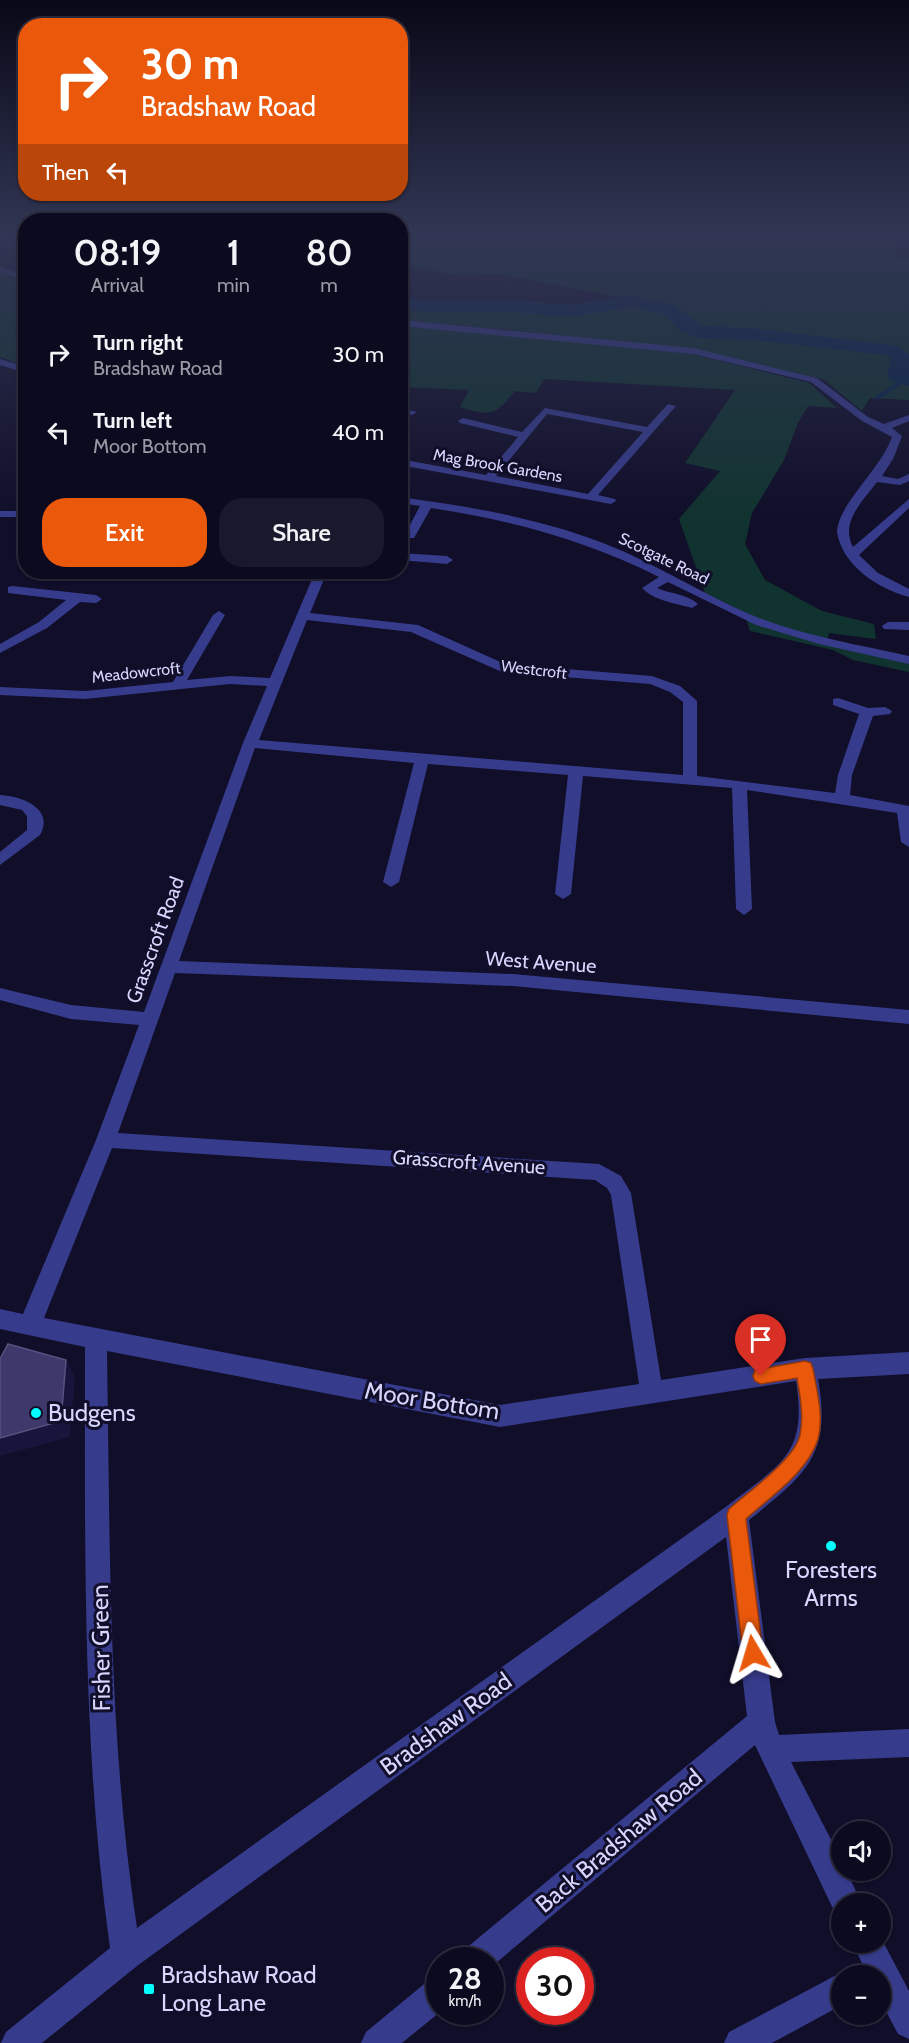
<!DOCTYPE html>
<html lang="en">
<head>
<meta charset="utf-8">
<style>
  body { margin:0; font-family:Cabin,sans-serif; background:#1a182c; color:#f1f3f6; height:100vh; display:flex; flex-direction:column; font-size:22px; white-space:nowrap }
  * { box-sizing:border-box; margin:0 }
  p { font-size:20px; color:#9a9aa4 }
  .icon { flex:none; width:33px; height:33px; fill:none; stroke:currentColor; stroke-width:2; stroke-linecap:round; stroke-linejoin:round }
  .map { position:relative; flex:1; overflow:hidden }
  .drawer { position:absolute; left:18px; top:213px; width:390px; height:366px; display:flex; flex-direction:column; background:#0c0a1f; border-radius:24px; box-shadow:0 2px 4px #0004,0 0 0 2px #2c2b3d }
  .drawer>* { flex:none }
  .banner { position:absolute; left:18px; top:18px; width:390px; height:183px; border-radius:24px; box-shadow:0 2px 4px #0004,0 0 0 2px #2c2b3d; background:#ea580c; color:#fff; overflow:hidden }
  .fabs { position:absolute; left:831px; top:1821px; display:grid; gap:12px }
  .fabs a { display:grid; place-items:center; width:60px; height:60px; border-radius:50%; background:#0c0a1f; box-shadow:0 2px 4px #0004,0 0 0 2px #2c2b3d; font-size:30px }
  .speed { position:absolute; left:426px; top:1947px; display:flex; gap:12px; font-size:30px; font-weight:700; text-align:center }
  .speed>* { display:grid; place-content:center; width:78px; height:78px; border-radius:50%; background:#0c0a1f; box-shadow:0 2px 4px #0004,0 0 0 2px #2c2b3d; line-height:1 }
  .speed small { font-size:15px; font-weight:400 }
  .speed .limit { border:9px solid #d22; background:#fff; color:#111 }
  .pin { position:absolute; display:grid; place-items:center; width:51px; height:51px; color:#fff; margin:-62px -26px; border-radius:50% 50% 50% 0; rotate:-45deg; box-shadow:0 0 6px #0007 }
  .pin .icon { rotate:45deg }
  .me { position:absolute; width:66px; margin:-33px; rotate:353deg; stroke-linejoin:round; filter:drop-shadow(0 0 4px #0008) }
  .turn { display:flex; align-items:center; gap:21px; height:126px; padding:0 24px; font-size:27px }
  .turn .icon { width:78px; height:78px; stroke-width:2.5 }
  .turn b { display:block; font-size:42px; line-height:51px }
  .then { display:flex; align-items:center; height:57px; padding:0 24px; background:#0003; gap:12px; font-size:22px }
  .eta { display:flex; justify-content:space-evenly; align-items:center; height:102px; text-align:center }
  .eta b { font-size:36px; font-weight:600; line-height:42px }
  .primary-button { display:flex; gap:12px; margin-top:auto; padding:12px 24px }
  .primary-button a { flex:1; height:69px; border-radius:24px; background:#ea580c; color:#fff; font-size:24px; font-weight:600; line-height:69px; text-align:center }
  .primary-button a+a { background:#1a182c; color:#f1f3f6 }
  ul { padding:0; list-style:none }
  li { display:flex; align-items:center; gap:18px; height:78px; padding:0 24px }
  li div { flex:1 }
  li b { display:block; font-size:22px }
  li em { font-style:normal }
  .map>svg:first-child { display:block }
</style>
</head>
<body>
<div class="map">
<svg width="909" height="2043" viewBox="0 0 909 2043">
  <rect width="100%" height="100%" fill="#100e29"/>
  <!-- green -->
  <path fill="#11332f" d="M400 233H890L897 258 909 259V400L870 398 862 411 823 379 694 350 502 329 401 321V298L435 302 503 304 537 309 628 299 500 274 457 275 401 265Z
    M0 272 25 282V366L0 357Z
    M400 326 501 333 692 354 809 383 837 408 808 406 798 423 784 460 752 513 745 544 765 580 822 611 874 624 876 639 829 633 827 643 909 662V672L853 660 833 650 750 631 744 612 705 593 679 519 720 471 685 463 735 390 544 379 536 393 515 391C495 415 492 417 460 407L469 390 401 387Z"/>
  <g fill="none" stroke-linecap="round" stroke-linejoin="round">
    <!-- stream-far1 -->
    <path stroke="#072549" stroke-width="3" d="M899 384 906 379"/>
    <!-- stream -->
    <path stroke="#072549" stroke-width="4" d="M877 398 901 382"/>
    <!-- river -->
    <path fill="#072549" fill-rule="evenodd" d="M630 295 675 305 701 326 752 328 899 346 909 355V386L890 380 887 376 891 359 886 355 752 340 698 338 680 331 662 313 630 307 570 317 498 311 427 312 400 308V297L427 300 498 299 570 305Z"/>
    <!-- minor -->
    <path fill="#363b8b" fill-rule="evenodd" d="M0 267 26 276V281L0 272Z
      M400 320 693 348 817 378 868 417 884 424 909 415V421L892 428 902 436 893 459 882 476 898 479 909 474V481L900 485 877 482C862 502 840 522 853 547L909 499V508L859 555 878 573 909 589V597C878 589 842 565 837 532 838 504 881 469 892 437L862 421 811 382 693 354 400 326Z
      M0 359 26 367V373L0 365Z
      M668 404 676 406 598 495 615 499 616 501 611 504 400 465V459L486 475 518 437 460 423 458 421 463 418 522 432 545 408 647 427ZM547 414 643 432 588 494 496 476Z
      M400 408 417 412 412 415 400 414Z
      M400 497C466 506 533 517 595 540 648 559 695 590 747 613 798 635 855 644 909 656V664L819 644 756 625 668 582 657 588C670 594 688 594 698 604L692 608C675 603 655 601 642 588L659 577C586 540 511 520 431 508L414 538H406L404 536 420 506 400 503Z
      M0 511H26V517H0Z
      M400 553 447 556 453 560 447 564 400 560Z
      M315 572H327L310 613 418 625 505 664 652 676 680 686 697 701V776L835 793 838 775 859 714 833 705V699L838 698 868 708 885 707 892 711 890 714 873 716 852 775 850 795 909 806V847L901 842 897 813 747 790 752 909 744 915 736 909 732 788 583 776 571 894 563 899 555 894 568 775 428 764 399 882 391 887 383 882 414 763 255 748 179 961 513 974 909 1010V1024L513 986 175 973 118 1133 599 1164 621 1176 631 1193 661 1380 805 1358 909 1352V1374L818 1379C832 1456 805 1475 749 1520L775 1722 779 1735 909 1729V1757L791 1762 842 1861V1870H846L862 1904H842V1917L836 1915 755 1745 490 1968V1960H461L465 1949 747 1716 726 1537 137 1966 42 2043H1L6 2032 110 1948C82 1749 85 1548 85 1347L0 1329V1309L23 1314 96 1140 139 1025 71 1019 0 1000V988L71 1005 144 1012 243 743 267 686 230 684 85 699 0 695V687L85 691 173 682 213 615 219 611 225 615 187 680 230 676 270 678ZM307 620 411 632 502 672 650 684 670 692 683 702V775L259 740ZM112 1148 595 1180 607 1188 611 1195 639 1384 500 1405 44 1318ZM107 1351 500 1427 796 1381C808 1455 780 1464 727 1506L137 1928C108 1737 110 1544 107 1351Z
      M12 586 96 595 102 599 96 603 80 602 47 628 0 653V644L39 622 66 600 8 593V587Z
      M888 622H909V630L884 629 882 626Z
      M0 795C21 796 55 808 40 835L0 865V852L27 830V816L22 810 0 805Z
      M880 1936 909 1991V2039L898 2034 880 2000V1976H868L852 1942H880Z
      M842 1972 849 1976H842V2005L772 2043H724L729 2032Z
      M440 1976V2012L402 2043H361L366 2032 429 1980Z"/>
  </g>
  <!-- shaded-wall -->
  <path fill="#18153d" d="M66 1360 75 1377 70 1437 0 1456V1438Z"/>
  <!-- building -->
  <path fill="#3d396a" stroke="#565281" stroke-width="1.5" d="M8 1344 66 1360 61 1421 0 1438V1359Z"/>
  <!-- sky -->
  <linearGradient id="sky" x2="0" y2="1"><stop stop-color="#090817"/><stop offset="0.45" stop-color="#313654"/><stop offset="1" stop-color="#313654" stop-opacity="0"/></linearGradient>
  <rect width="909" height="519" fill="url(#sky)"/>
  <!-- route -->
  <path fill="#ea580c" stroke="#983908" stroke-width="1.5" d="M805 1361 811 1363 813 1369C817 1391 824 1417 818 1439 808 1472 770 1497 746 1519L763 1653 760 1660 753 1663 746 1660 743 1653 727 1515 729 1509C748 1492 795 1459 800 1435 804 1416 800 1396 797 1378L761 1384 755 1381 753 1376 755 1370Z"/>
  <!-- markers -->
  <g fill="#02feff" stroke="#100e29" stroke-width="2">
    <circle cx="36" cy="1413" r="6"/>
    <circle cx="831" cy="1546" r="6"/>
    <rect x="143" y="1983" width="12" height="12" rx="3"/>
  </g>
  <g text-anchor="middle" stroke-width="6" stroke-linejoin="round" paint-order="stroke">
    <!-- far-street labels -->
    <g font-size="16" fill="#d7d6ff" stroke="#100e29">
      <text transform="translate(498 465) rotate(10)" y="6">Mag Brook Gardens</text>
      <text transform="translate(664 558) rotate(26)" y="6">Scotgate Road</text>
      <text transform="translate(534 669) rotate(7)" y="6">Westcroft</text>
      <text transform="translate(136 672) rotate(-6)" y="6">Meadowcroft</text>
    </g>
    <!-- street labels -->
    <g font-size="20" fill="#d7d6ff" stroke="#100e29">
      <text transform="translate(155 940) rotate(-70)" y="7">Grasscroft Road</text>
      <text transform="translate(541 962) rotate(4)" y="7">West Avenue</text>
      <text transform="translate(469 1162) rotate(4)" y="7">Grasscroft Avenue</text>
    </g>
    <!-- near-street labels -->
    <g font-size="24" fill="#d7d6ff" stroke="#100e29">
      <text transform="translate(432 1401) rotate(9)" y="8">Moor Bottom</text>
      <text transform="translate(101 1648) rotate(-91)" y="8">Fisher Green</text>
      <text transform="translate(446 1724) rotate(-36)" y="8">Bradshaw Road</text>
      <text transform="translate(619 1841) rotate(-40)" y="8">Back Bradshaw Road</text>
    </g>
    <!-- near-poi labels -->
    <g font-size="24" fill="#d7d6ff" stroke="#100e29" text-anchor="start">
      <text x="48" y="1421">Budgens</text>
      <text x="831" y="1578" text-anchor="middle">Foresters<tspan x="831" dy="28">Arms</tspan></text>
      <text x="161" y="1983">Bradshaw Road<tspan x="161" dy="28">Long Lane</tspan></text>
    </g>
  </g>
</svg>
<div class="fabs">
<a><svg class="icon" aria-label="sound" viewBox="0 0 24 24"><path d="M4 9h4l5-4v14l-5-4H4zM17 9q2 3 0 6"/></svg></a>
<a>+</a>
<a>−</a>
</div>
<div class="speed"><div>28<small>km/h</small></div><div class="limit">30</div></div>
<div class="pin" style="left:761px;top:1376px;background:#d93025"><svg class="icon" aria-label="arrive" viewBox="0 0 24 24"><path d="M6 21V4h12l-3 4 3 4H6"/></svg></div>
<svg class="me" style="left:753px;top:1653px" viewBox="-20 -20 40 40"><path d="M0-17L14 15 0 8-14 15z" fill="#ea580c" stroke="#fff" stroke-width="4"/></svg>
<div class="banner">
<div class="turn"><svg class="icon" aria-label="right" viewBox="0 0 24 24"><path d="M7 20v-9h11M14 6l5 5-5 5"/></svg><div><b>30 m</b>Bradshaw Road</div></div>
<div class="then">Then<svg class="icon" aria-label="left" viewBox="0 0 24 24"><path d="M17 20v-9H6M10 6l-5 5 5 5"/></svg></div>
</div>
<section class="drawer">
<div class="eta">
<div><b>08:19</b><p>Arrival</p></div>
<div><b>1</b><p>min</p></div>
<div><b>80</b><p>m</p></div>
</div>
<ul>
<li><svg class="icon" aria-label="right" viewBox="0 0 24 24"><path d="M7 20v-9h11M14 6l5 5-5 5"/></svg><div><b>Turn right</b><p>Bradshaw Road</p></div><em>30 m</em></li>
<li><svg class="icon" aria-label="left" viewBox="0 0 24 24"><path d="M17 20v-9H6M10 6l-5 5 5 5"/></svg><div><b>Turn left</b><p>Moor Bottom</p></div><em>40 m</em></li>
</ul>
<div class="primary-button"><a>Exit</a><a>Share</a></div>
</section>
</div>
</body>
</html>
